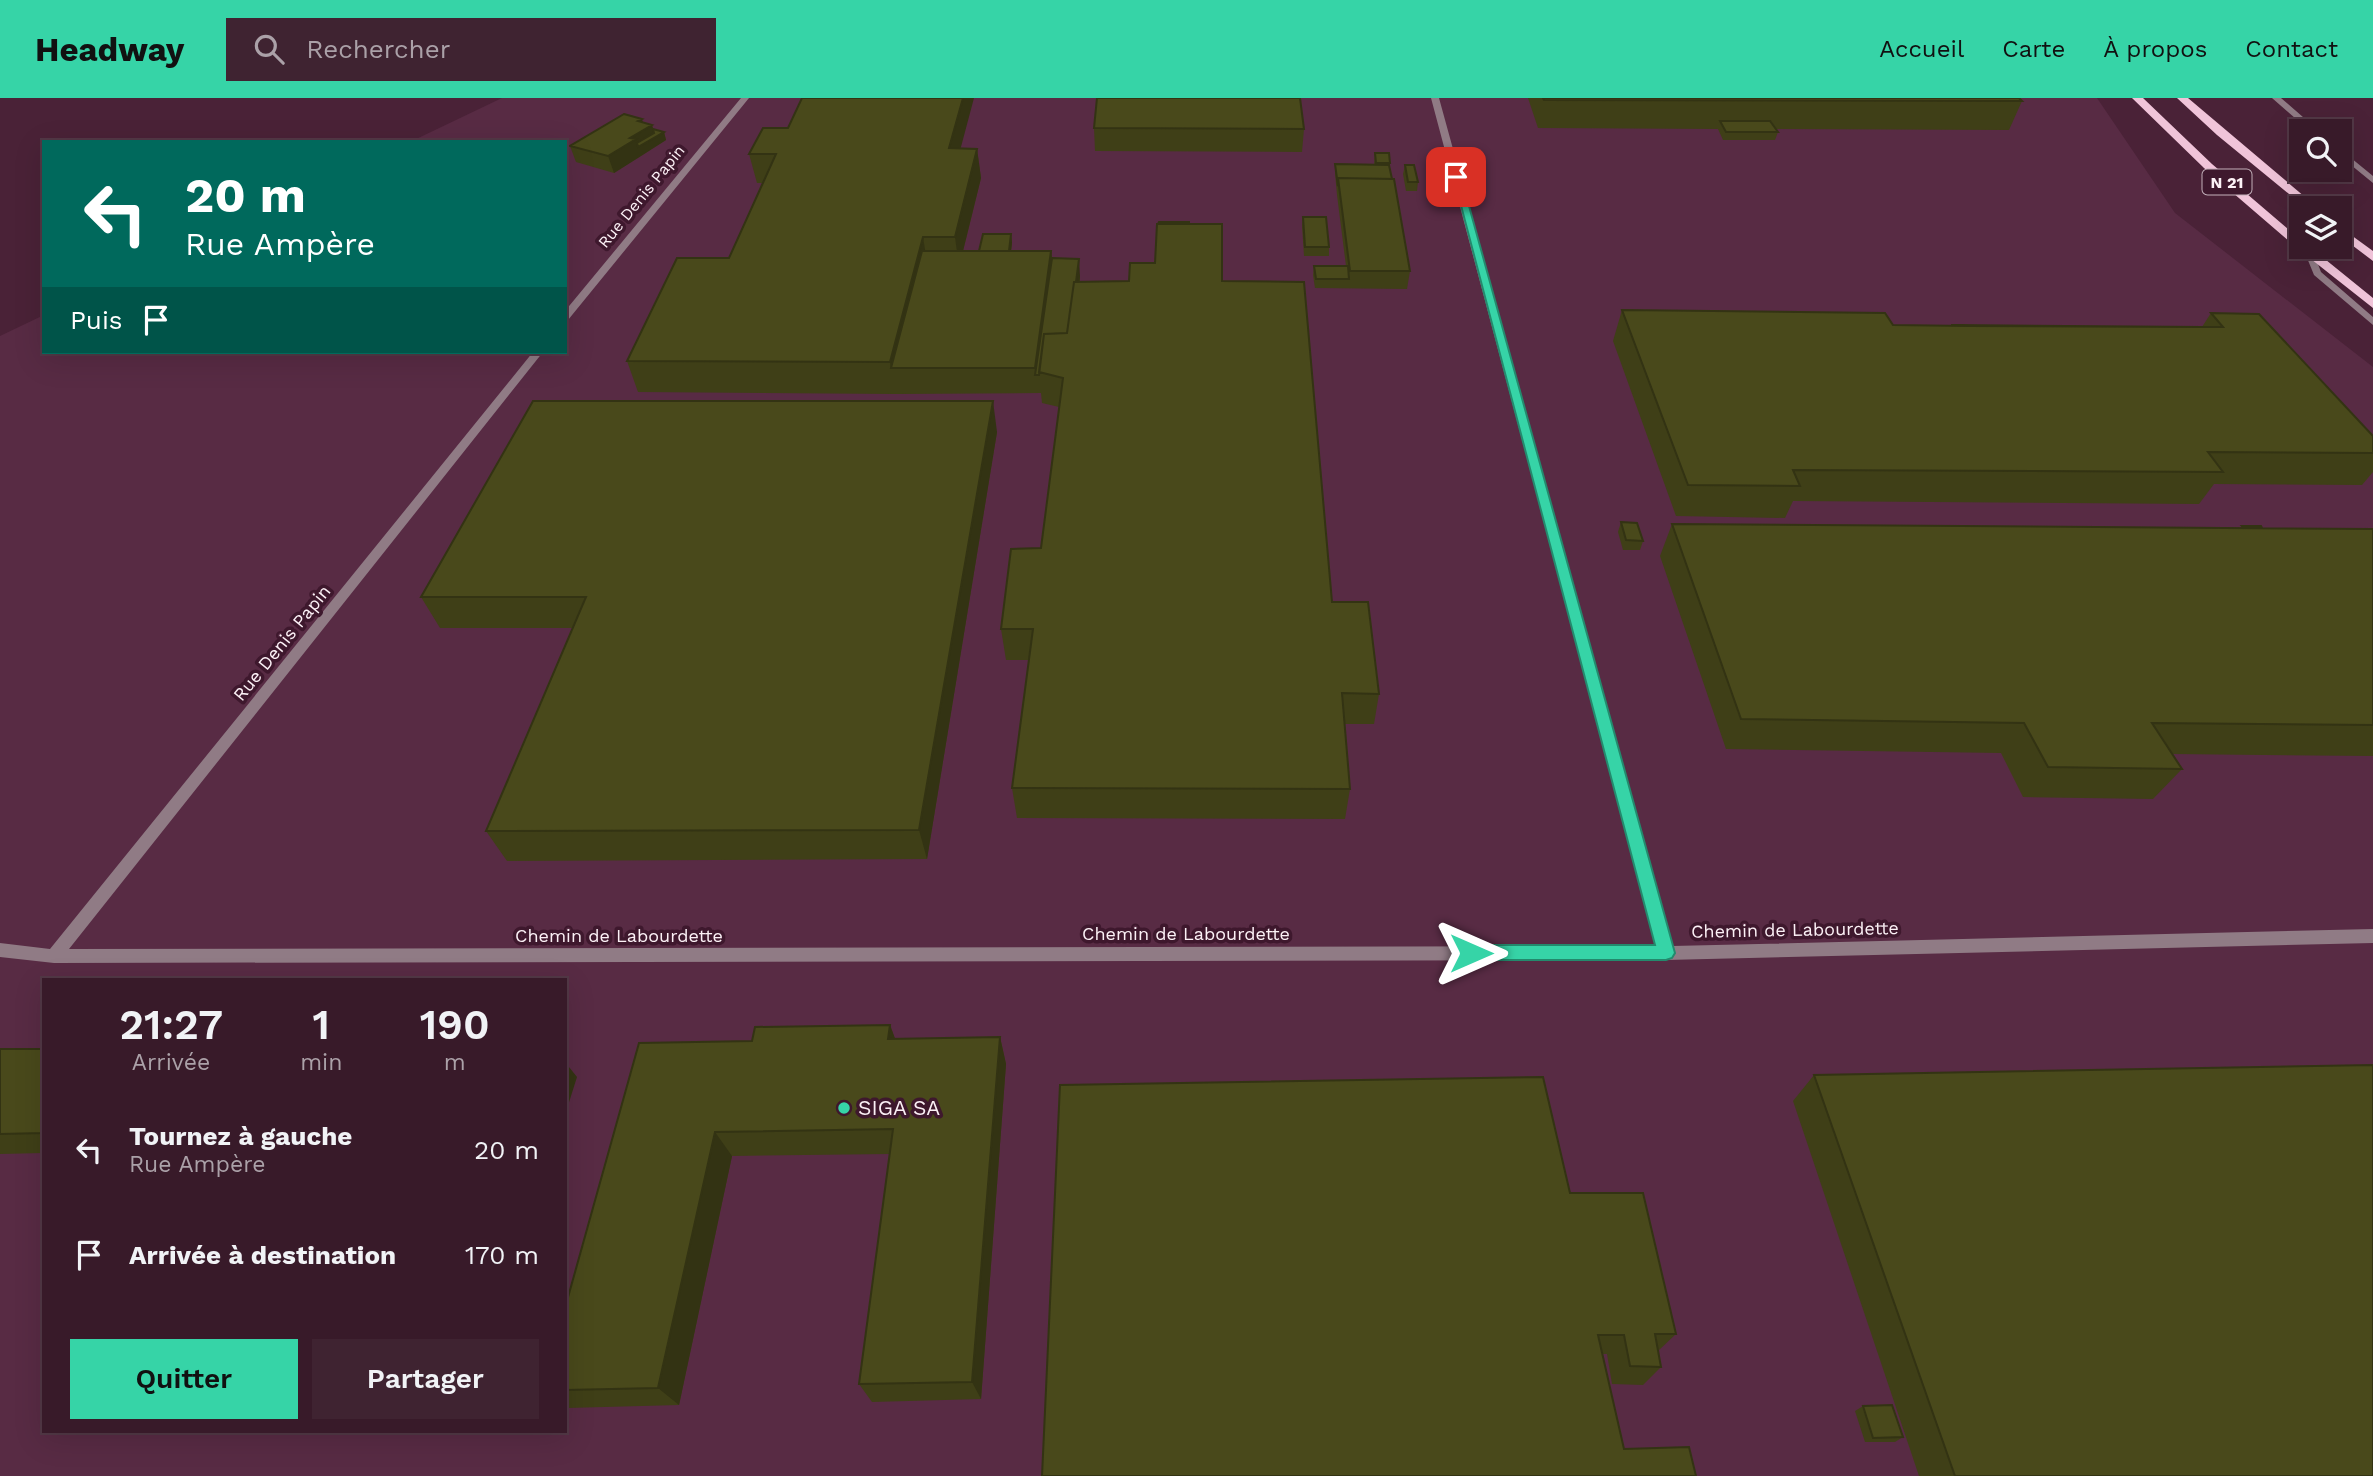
<!DOCTYPE html>
<html lang="fr">
<head>
<meta charset="utf-8">
<style>
  body { margin:0; font-family:"Work Sans",sans-serif; background:#3f2331; color:#f1f3f6; height:100vh; display:flex; flex-direction:column; font-size:26px; white-space:nowrap }
  * { box-sizing:border-box; margin:0 }
  p { font-size:23px; color:#aba1a8 }
  .icon { flex:none; width:38px; height:38px; fill:none; stroke:currentColor; stroke-width:2; stroke-linecap:round; stroke-linejoin:round }
  .map { position:relative; flex:1; overflow:hidden }
  .sheet { position:absolute; left:42px; top:880px; width:525px; height:455px; display:flex; flex-direction:column; background:#381a29; border-radius:0px; box-shadow:0 7px 28px #0002,0 0 0 2px #523846 }
  .sheet>* { flex:none }
  .banner { position:absolute; left:42px; top:42px; width:525px; height:214px; border-radius:0px; box-shadow:0 7px 28px #0002,0 0 0 2px #523846; background:#00695c; color:#fff; overflow:hidden }
  .controls { position:absolute; left:2289px; top:21px; display:grid; gap:14px }
  .controls a { display:grid; place-items:center; width:63px; height:63px; border-radius:0px; background:#381a29; box-shadow:0 7px 28px #0002,0 0 0 2px #523846; font-size:35px }
  .pin { position:absolute; display:grid; place-items:center; width:60px; height:60px; color:#fff; margin:-30px; border-radius:14px; box-shadow:0 4px 10px #0006 }
  .me { position:absolute; width:77px; margin:-38px; rotate:90deg; stroke-linejoin:round; filter:drop-shadow(0 0 5px #0008) }
  .turn { display:flex; align-items:center; gap:24px; height:147px; padding:0 28px; font-size:32px }
  .turn .icon { width:91px; height:91px; stroke-width:2.5 }
  .turn b { display:block; font-size:49px; line-height:60px }
  .then { display:flex; align-items:center; height:66px; padding:0 28px; background:#0003; gap:14px; font-size:26px }
  .eta { display:flex; justify-content:space-evenly; align-items:center; height:119px; text-align:center }
  .eta b { font-size:42px; font-weight:600; line-height:49px }
  .button { display:flex; gap:14px; margin-top:auto; padding:14px 28px }
  .button a { flex:1; height:80px; border-radius:0px; background:#36d4a7; color:#111; font-size:28px; font-weight:600; line-height:80px; text-align:center }
  .button a+a { background:#3f2331; color:#f1f3f6 }
  ul { padding:0; list-style:none }
  li { display:flex; align-items:center; gap:21px; height:105px; padding:0 28px }
  li div { flex:1 }
  li b { display:block; font-size:26px }
  li em { font-style:normal }
  header { display:flex; align-items:center; gap:42px; box-sizing:border-box; height:98px; padding:0 35px; background:#36d4a7; color:#111 }
  header strong { font-size:33px }
  nav { display:flex; gap:38px; margin-inline-start:auto; font-size:24px }
  .search { width:490px; height:63px; background:#3f2331; display:flex; align-items:center; gap:18px; box-sizing:border-box; padding:0 24px; border-radius:0px; color:#aba1a8; font-size:26px }
  .map>svg:first-child { display:block }
</style>
</head>
<body>
<header>
<strong>Headway</strong>
<div class="search"><svg class="icon" aria-label="search" viewBox="0 0 24 24"><circle cx="10" cy="10" r="6"/><path d="M15 15l6 6"/></svg>Rechercher</div>
<nav><a>Accueil</a><a>Carte</a><a>À propos</a><a>Contact</a></nav>
</header>
<div class="map">
<svg width="2373" height="1378" viewBox="0 0 2373 1378">
  <rect width="100%" height="100%" fill="#4a2237"/>
  <!-- built -->
  <path fill="#582b44" fill-rule="evenodd" d="M502 0H2097L2175 115 2373 269V1378H0V238L44 217V254H565V44H410ZM44 882H565V1334H44Z"/>
  <g fill="none" stroke-linecap="round" stroke-linejoin="round">
    <!-- street -->
    <path fill="#907b85" fill-rule="evenodd" d="M741 0H749L568 222 565 223V213Z
      M1431 0H1439L1672 848 2373 831V845L1666 862 54 865 0 859V845L50 851 533 254H543L69 851 1657 848Z
      M2272 0H2281L2319 33H2310Z
      M2340 51 2373 78V85L2340 58Z
      M2307 153H2313L2321 174 2373 219V227L2314 177 2305 155Z"/>
    <!-- primary -->
    <path fill="#f0c4d9" fill-rule="evenodd" d="M2132 0H2143L2212 66 2301 142V149H2310L2373 200V210L2297 150 2204 70Z
      M2177 0H2188L2318 110H2306L2217 37Z
      M2340 129 2373 153V163L2340 138Z"/>
  </g>
  <!-- wall -->
  <path fill="#3f3f17" d="M1528 0H2019L2022 3 2009 32 1776 31 1778 34 1775 42H1723L1718 31 1538 30Z
    M643 25 652 27 653 31 664 34 666 42 614 75 576 64 570 48Z
    M1094 30 1304 31 1302 54 1095 53Z
    M961 50 977 51 981 80 963 153H979L1011 136 1012 145 1011 153H1051L1052 160 1080 178V184L1129 183 1155 165 1189 126 1222 183 1332 504 1379 596 1374 626H1344L1350 691 1345 721 1017 720 1012 690 1029 562H1006L1001 531 1041 450 1059 309 1042 305 1041 295 896 296 638 294 627 263 729 160 763 85H757L749 56Z
    M1375 55 1390 65 1389 69 1410 173 1407 191 1315 190 1313 177 1314 168H1346L1337 97 1335 75V66L1374 67Z
    M1405 67 1418 84 1417 93H1406L1403 76Z
    M1303 119 1329 149V158H1304L1302 128Z
    M1622 212 1893 227 2202 229 2211 215 2373 338V374L2362 387 2214 386 2199 406 1793 403 1785 420 1676 418 1613 243Z
    M997 334 927 761 507 763 486 733 573 530H440L421 499Z
    M1621 424 1643 443 1640 452H1623L1618 434Z
    M1672 426 2240 430 2242 428 2262 430 2373 431V658L2172 656 2182 671 2153 701 2023 699 2001 655 1726 651 1660 458Z
    M890 927 895 941 1000 939 1006 966 981 1301 872 1304 859 1286 890 1056 732 1058 679 1307 567 1310 565 1309V1210L752 943Z
    M0 951H44V1055L0 1056Z
    M1814 977 2373 1378H1919L1793 1003Z
    M1570 1095 1676 1236 1658 1253 1661 1269 1643 1287 1612 1286 1607 1256H1602L1042 1378Z
    M1863 1308 1903 1339 1895 1344H1865L1855 1313Z"/>
  <!-- shaded-wall -->
  <path fill="#333313" d="M963 0H974L953 79 949 50Z
    M642 21 645 31 652 27 655 39 664 34 666 42 641 58 638 49 641 58 614 75 608 58 638 23Z
    M977 51 981 80 959 169 955 139Z
    M1011 136 1012 145 1009 170 1007 161Z
    M923 139 928 170 891 270 890 264Z
    M1051 153 1054 177 1035 277V270Z
    M1079 161 1080 178 1070 266 1069 249Z
    M993 303 997 334 927 761 919 732Z
    M890 927 900 954 888 941Z
    M1000 939 1006 966 981 1301 972 1284Z
    M565 964 577 979 565 1017Z
    M715 1034 732 1058 679 1307 658 1290Z"/>
  <!-- building -->
  <path fill="#49491b" stroke="#333313" stroke-width="2" d="M802 0H963L949 50 977 51 955 139H923L890 264 627 263 677 160H729L776 56H749L763 30H788Z
    M1097 0H1300L1304 31 1094 30Z
    M1543 0H2019L2022 3 1544 2Z
    M624 16 642 21 638 23 652 27 630 40 636 41 608 58 570 48Z
    M1720 23H1770L1778 34H1726Z
    M653 31 664 34 638 49 637 45 654 35Z
    M1375 55H1389L1390 65H1376Z
    M1335 66 1389 67 1392 81 1338 80V88Z
    M1405 67H1414L1418 84H1408Z
    M1338 80 1394 81 1410 173H1350Z
    M1303 119H1326L1329 149H1305Z
    M1159 124H1189V126H1158Z
    M1157 126H1222V183L1304 184 1332 504H1368L1379 596 1342 595 1350 691 1012 690 1033 531H1001L1011 451 1041 450 1063 280 1039 274 1044 236 1067 235 1074 184 1129 183 1130 165H1155Z
    M983 136H1011L1009 153H979Z
    M922 153H1051L1035 270H891Z
    M1052 160 1079 161 1076 184H1074L1067 235 1044 236 1039 277H1035Z
    M1314 168H1348L1349 181H1316Z
    M1622 212 1885 215 1893 227 1969 228 2223 229 2211 215 2259 216 2373 338V355L2208 354 2223 374 1793 372 1800 388 1688 387Z
    M1951 227 2202 229 1969 228Z
    M533 303H993L919 732 486 733 586 499H421Z
    M1621 424 1637 425 1643 443 1626 442Z
    M1672 426 2373 431V627L2152 625 2182 671 2048 669 2024 625 1741 621Z
    M2242 428H2261L2262 430H2244Z
    M890 927 888 941 1000 939 972 1284 859 1286 893 1031 715 1034 658 1290 565 1292V1210L639 945 752 943 755 929Z
    M0 951H44V1035L0 1036Z
    M2373 967V1378H1955L1814 977Z
    M1543 979 1570 1095H1643L1676 1236H1655L1661 1269 1630 1268 1624 1237H1598L1624 1351 1689 1349 1696 1378H1042L1060 987Z
    M1892 1307 1903 1339 1873 1340 1863 1308Z"/>
  <!-- route -->
  <path fill="#36d4a7" stroke="#238a6d" stroke-width="2" d="M1453 77 1461 79 1675 855 1672 860 1666 862H1471L1464 860 1462 855 1464 850 1471 847H1655Z"/>
  <!-- markers -->
  <circle fill="#36d4a7" stroke="#3e182d" stroke-width="2.5" cx="844" cy="1010" r="7"/>
  <g text-anchor="middle" stroke-width="7" stroke-linejoin="round" paint-order="stroke">
    <!-- shield labels -->
    <rect fill="#3e182d" stroke="#c3b0ba" stroke-width="2" x="2202.5" y="71.5" width="49" height="25" rx="5"/>
    <g font-size="16" font-weight="bold" fill="#fcf1f6">
      <text x="2227" y="90">N 21</text>
    </g>
    <!-- far-street labels -->
    <g font-size="16" fill="#fcf1f6" stroke="#3e182d">
      <text transform="translate(641 98) rotate(-51)" y="6">Rue Denis Papin</text>
    </g>
    <!-- street labels -->
    <g font-size="18" fill="#fcf1f6" stroke="#3e182d">
      <text transform="translate(282 545) rotate(-51)" y="6">Rue Denis Papin</text>
      <text transform="translate(1795 832) rotate(-1)" y="6">Chemin de Labourdette</text>
      <text x="1186" y="842">Chemin de Labourdette</text>
      <text x="619" y="844">Chemin de Labourdette</text>
    </g>
    <!-- near-poi labels -->
    <g font-size="21" fill="#fcf1f6" stroke="#3e182d" text-anchor="start">
      <text x="858" y="1017">SIGA SA</text>
    </g>
  </g>
</svg>
<div class="controls">
<a><svg class="icon" aria-label="search" viewBox="0 0 24 24"><circle cx="10" cy="10" r="6"/><path d="M15 15l6 6"/></svg></a>
<a><svg class="icon" aria-label="layers" viewBox="0 0 24 24"><path d="M12 4l9 5-9 5-9-5zM3 14l9 5 9-5"/></svg></a>
</div>
<div class="pin" style="left:1456px;top:79px;background:#d93025"><svg class="icon" aria-label="arrive" viewBox="0 0 24 24"><path d="M6 21V4h12l-3 4 3 4H6"/></svg></div>
<svg class="me" style="left:1471px;top:855px" viewBox="-20 -20 40 40"><path d="M0-17L14 15 0 8-14 15z" fill="#36d4a7" stroke="#fff" stroke-width="4"/></svg>
<div class="banner">
<div class="turn"><svg class="icon" aria-label="left" viewBox="0 0 24 24"><path d="M17 20v-9H6M10 6l-5 5 5 5"/></svg><div><b>20 m</b>Rue Ampère</div></div>
<div class="then">Puis<svg class="icon" aria-label="arrive" viewBox="0 0 24 24"><path d="M6 21V4h12l-3 4 3 4H6"/></svg></div>
</div>
<section class="sheet">
<div class="eta">
<div><b>21:27</b><p>Arrivée</p></div>
<div><b>1</b><p>min</p></div>
<div><b>190</b><p>m</p></div>
</div>
<ul>
<li><svg class="icon" aria-label="left" viewBox="0 0 24 24"><path d="M17 20v-9H6M10 6l-5 5 5 5"/></svg><div><b>Tournez à gauche</b><p>Rue Ampère</p></div><em>20 m</em></li>
<li><svg class="icon" aria-label="arrive" viewBox="0 0 24 24"><path d="M6 21V4h12l-3 4 3 4H6"/></svg><div><b>Arrivée à destination</b></div><em>170 m</em></li>
</ul>
<div class="button"><a>Quitter</a><a>Partager</a></div>
</section>
</div>
</body>
</html>
